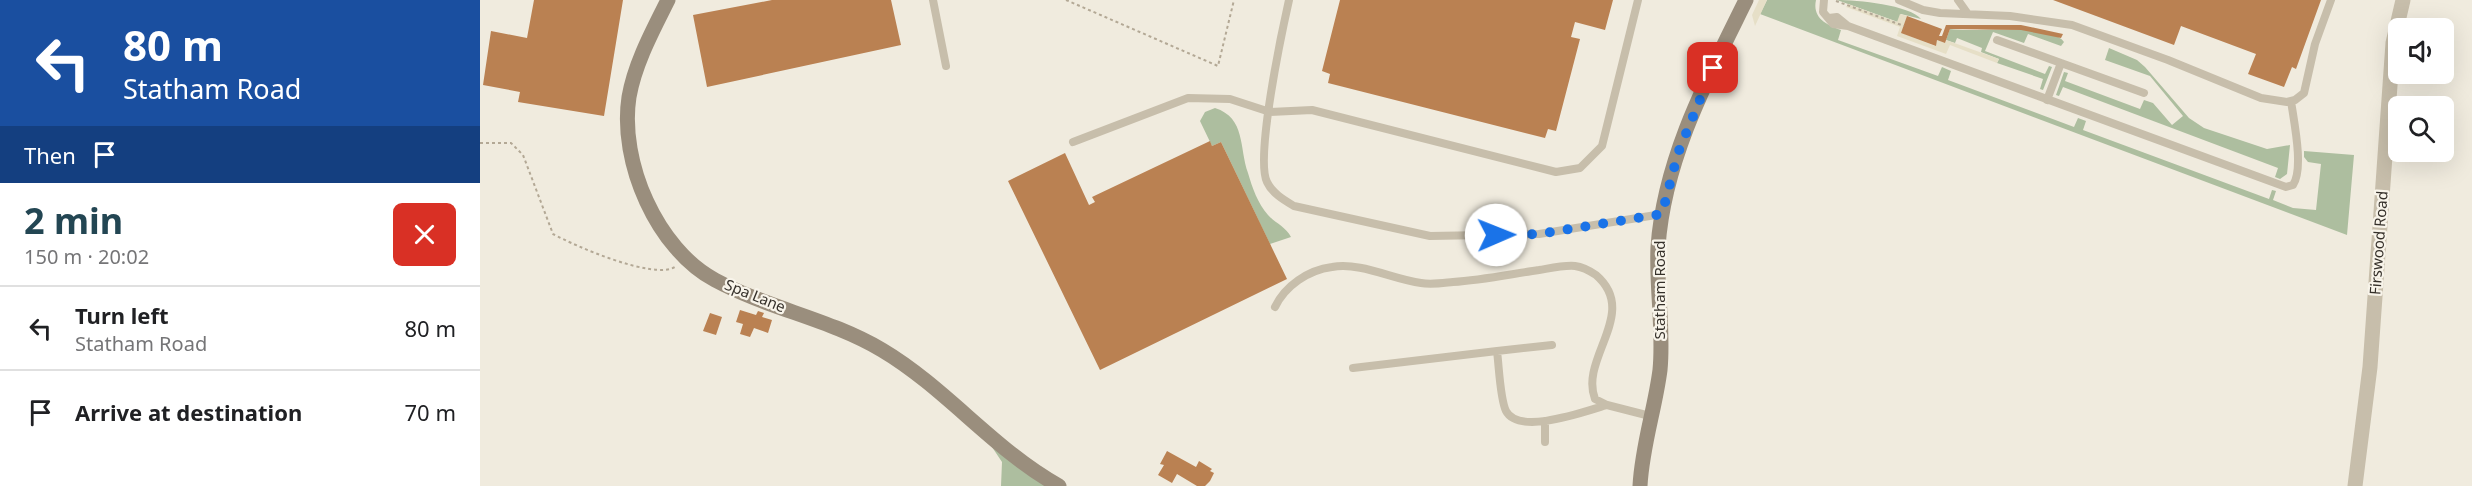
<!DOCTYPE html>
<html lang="en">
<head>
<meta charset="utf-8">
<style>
  body { margin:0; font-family:"Noto Sans",sans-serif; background:#f6f6f6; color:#202124; height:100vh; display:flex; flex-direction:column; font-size:22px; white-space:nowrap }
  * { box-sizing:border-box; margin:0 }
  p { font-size:20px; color:#757577 }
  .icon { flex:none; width:33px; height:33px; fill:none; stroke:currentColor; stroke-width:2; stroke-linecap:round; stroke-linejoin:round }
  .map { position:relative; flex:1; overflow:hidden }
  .panel { display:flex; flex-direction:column; background:#fff; width:480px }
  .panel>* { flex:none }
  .top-card { background:#1a4fa0; color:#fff; overflow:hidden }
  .tools { position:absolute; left:1908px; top:18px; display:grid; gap:12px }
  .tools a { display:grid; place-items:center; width:66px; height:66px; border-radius:9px; background:#fff; box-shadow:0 6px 24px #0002; font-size:30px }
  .pin { position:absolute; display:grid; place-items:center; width:51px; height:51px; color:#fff; margin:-26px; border-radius:12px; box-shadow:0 3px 9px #0006 }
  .me { position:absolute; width:66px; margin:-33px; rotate:89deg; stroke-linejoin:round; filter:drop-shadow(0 0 4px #0008) }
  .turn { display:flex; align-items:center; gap:21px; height:126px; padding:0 24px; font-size:27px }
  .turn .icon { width:78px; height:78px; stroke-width:2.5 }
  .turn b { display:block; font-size:42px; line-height:51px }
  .then { display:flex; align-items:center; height:57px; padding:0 24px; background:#0003; gap:12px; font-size:22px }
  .round { display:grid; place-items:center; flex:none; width:63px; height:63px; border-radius:9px; background:#f6f6f6 }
  .overview { display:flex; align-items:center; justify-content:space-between; height:102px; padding:0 24px }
  h1 { font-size:36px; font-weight:700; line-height:45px; color:#234653 }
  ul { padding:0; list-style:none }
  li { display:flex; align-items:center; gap:18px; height:84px; padding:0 24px; border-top:2px solid #e0e0e0 }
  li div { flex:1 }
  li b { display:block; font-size:22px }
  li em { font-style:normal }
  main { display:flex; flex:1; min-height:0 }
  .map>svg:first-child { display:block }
</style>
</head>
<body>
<main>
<section class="panel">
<div class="top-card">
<div class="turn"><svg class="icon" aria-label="left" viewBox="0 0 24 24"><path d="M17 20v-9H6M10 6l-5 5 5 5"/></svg><div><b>80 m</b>Statham Road</div></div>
<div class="then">Then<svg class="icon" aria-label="arrive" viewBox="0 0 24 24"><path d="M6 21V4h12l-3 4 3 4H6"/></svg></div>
</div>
<div class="overview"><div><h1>2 min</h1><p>150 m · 20:02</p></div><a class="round" style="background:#d93025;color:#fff"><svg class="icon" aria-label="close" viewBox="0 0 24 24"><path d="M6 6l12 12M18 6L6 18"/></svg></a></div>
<ul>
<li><svg class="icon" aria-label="left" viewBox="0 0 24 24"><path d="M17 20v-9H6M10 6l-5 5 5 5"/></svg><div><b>Turn left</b><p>Statham Road</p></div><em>80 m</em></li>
<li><svg class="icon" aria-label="arrive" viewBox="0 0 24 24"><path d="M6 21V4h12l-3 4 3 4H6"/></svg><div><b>Arrive at destination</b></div><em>70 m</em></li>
</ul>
</section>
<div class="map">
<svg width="1992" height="486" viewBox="0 0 1992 486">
  <rect width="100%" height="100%" fill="#f0ebde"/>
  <!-- green -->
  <path fill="#adbe9f" d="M1287 0H1336C1332 18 1347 25 1361 30L1358 40 1458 76 1462 67 1471 71 1468 80 1594 127 1598 118 1606 121 1603 130 1789 199 1792 190 1796 191 1793 200 1813 208 1836 210 1841 164 1828 162 1824 157V151L1874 155 1867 235 1280 14Z
    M1357 0C1377 0 1430 5 1441 19L1421 14 1418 22Z
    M1470 29C1493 33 1571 22 1584 42L1581 46 1548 34 1544 43 1513 32 1505 51 1565 74 1569 66 1572 67 1563 90 1560 89 1563 79 1517 63 1519 59 1501 52 1502 48 1477 38 1475 43 1466 40Z
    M1629 48 1657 60 1665 67 1709 118 1724 128 1787 149 1810 145 1807 174 1800 179 1795 177 1798 168 1583 87 1579 96 1576 95 1584 72 1588 73 1585 81 1660 109 1664 100 1673 103 1692 125 1703 116 1670 76 1625 60Z
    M735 108C766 118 759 148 768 173 772 187 778 204 788 215 795 223 806 227 811 237L790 244 741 142 732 146 720 121 725 112Z
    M508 441 567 486H521L522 462Z"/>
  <!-- plaza -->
  <path fill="#e6dfc7" d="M1279 0H1287L1275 26 1272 15Z
    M1368 4 1417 22 1420 14 1427 16 1422 33 1455 46 1457 40 1465 43 1466 40 1519 59 1517 63 1470 45 1466 54 1417 36 1420 27 1366 7Z"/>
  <!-- building -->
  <path fill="#ba8152" d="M54 0H143L124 116 38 102 40 92 3 85 11 31 47 38Z
    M292 0H411L421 45 227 87 213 15Z
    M860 0H1133L1125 30 1095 22 1091 37 1100 39 1076 131 1068 129 1065 138 848 83 850 74 842 71Z
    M1573 0H1841L1816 69 1812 67 1804 87 1768 74 1776 54 1701 26 1694 45Z
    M1427 16 1462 29 1459 36H1462L1466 25H1541L1583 34 1581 38 1541 30 1470 29 1465 43 1457 40 1456 46 1421 33Z
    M730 141 732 146 741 142 807 279 620 370 528 181 585 153 609 205 615 202 612 197Z
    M260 310 276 315 278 311 284 313 282 317 292 320 288 333 274 328 270 337 260 334 263 324 256 322Z
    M230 313 242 317 236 335 223 331Z
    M687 451 716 467 719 461 732 469 730 471 734 473 730 481 725 486H717L697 474 692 483 678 475 684 465 680 464Z"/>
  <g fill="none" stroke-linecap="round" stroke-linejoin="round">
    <!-- path -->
    <path stroke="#b3a895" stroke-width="2" stroke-dasharray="3 3" stroke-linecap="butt" d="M586 0 738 66 754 0
      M1356 1 1424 26
      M0 143H31L43 155 73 234C95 246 173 280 195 267"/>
    <!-- lane -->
    <path stroke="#c7beab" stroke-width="8" d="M453 0 466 66
      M809 0C802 31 775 158 787 182 792 193 804 200 814 206L950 236 1059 234 1182 214
      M1344 0 1343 12 1353 24 1368 26
      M1419 0 1443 10 1460 13 1530 16 1592 25 1688 60 1781 98 1807 102 1815 100 1824 93 1835 44 1851 0
      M1478 0 1488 14
      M1349 18 1357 17 1368 26 1806 187 1813 185C1824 169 1814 122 1811 101
      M1517 40 1664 93
      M1567 100 1581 63
      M593 142 708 98 750 99 790 112 832 110 1076 172 1100 168 1122 146 1158 0
      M795 307C805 286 828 270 852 267 881 262 912 279 941 283 951 285 963 283 973 282 1002 280 1031 274 1059 270 1071 268 1084 265 1095 266 1103 267 1110 271 1116 275 1160 313 1099 358 1115 399L1127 405 1170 416
      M1072 345 1017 351C1019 366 1020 399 1026 411 1039 436 1106 411 1127 405
      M873 368 1017 351
      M1065 421V442"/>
    <!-- street -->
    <path stroke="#c7beab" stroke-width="15" d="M1875 486 1890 367 1913 43 1923 0"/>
    <!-- secondary -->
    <path stroke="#9a8e7d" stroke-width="15" d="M188 0C173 30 155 63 149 97 139 162 177 249 235 280 289 309 350 319 402 350 466 388 514 450 579 486
      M1160 486C1162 446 1175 409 1180 370 1184 329 1176 288 1178 247 1184 159 1228 77 1266 0"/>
  </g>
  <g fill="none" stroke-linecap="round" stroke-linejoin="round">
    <!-- route -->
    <path stroke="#1a73e8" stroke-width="10" stroke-dasharray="0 18" d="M1016 235 1059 234 1182 214 1198 153 1233 68"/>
  </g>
  <g text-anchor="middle" stroke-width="4.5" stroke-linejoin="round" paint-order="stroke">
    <!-- street labels -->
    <g font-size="15" fill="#35302a" stroke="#f8f4ea">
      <text transform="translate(1899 243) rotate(-86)" y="5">Firswood Road</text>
      <text transform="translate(1180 290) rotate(-90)" y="5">Statham Road</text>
      <text transform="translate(275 296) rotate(22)" y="5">Spa Lane</text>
    </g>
  </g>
</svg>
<div class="tools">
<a><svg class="icon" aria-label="sound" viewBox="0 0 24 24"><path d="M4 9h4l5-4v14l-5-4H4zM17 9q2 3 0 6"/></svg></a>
<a><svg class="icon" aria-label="search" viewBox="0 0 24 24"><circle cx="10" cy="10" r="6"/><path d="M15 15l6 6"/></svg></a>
</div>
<div class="pin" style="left:1233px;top:68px;background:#d93025"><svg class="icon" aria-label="arrive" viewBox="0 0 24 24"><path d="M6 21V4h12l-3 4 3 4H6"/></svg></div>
<svg class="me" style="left:1016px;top:235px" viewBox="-20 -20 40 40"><circle r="19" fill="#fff"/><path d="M0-13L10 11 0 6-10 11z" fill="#1a73e8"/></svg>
</div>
</main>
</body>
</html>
